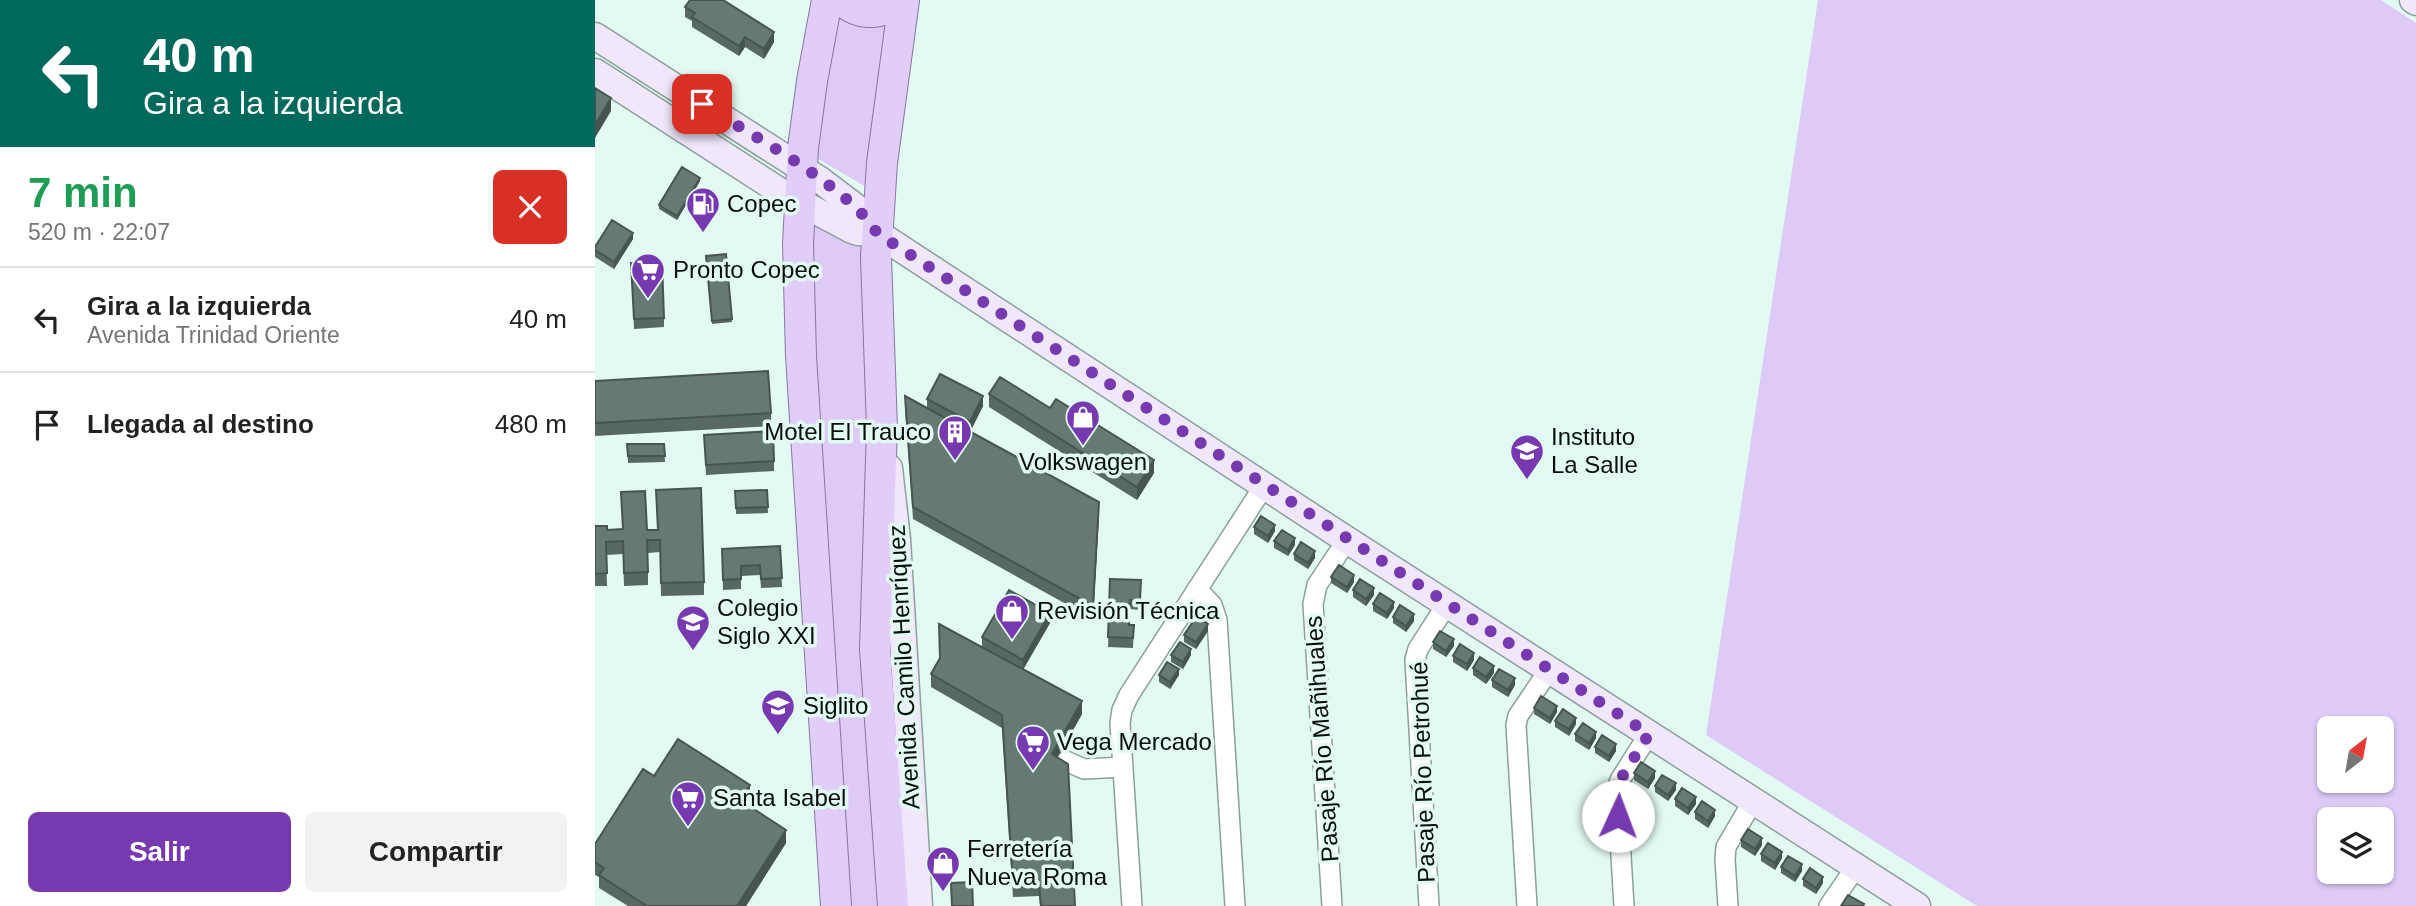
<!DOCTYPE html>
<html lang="es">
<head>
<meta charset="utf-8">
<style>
  body { margin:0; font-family:Arial,sans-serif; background:#f2f2f2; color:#222; height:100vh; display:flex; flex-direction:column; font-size:26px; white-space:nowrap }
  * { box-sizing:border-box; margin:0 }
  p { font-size:23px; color:#767676 }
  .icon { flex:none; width:38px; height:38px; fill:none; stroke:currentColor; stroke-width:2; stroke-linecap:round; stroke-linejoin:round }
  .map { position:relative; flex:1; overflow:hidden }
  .details { display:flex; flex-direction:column; background:#fff; width:595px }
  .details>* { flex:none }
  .top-card { background:#00695c; color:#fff; overflow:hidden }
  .needle { width:46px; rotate:31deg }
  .tools { position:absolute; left:1722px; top:716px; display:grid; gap:14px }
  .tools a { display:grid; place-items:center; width:77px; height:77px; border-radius:10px; background:#fff; box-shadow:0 2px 5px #0004; font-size:35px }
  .pin { position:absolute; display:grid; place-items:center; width:60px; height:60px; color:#fff; margin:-30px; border-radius:14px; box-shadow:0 4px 10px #0006 }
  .me { position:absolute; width:77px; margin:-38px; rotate:2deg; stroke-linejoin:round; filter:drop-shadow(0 0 5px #0008) }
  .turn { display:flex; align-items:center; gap:24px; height:147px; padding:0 28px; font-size:32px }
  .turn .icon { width:91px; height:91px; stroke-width:2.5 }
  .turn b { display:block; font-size:49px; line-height:60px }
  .round { display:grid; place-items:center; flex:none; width:74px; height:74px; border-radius:10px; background:#f2f2f2 }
  .summary { display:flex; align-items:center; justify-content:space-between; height:119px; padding:0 28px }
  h1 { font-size:42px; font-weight:600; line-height:52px; color:#1e9e55 }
  .button { display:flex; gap:14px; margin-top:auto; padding:14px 28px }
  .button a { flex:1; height:80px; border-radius:10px; background:#7639af; color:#fff; font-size:28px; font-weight:600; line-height:80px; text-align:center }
  .button a+a { background:#f2f2f2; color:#222 }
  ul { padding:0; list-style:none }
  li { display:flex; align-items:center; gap:21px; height:105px; padding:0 28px; border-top:2px solid #e0e0e0 }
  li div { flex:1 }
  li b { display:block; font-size:26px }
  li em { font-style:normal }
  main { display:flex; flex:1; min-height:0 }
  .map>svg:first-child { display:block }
</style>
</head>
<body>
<main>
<section class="details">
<div class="top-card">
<div class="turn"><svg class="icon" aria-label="left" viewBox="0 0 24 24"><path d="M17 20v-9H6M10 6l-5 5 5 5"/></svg><div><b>40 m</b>Gira a la izquierda</div></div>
</div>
<div class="summary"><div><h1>7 min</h1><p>520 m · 22:07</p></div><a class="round" style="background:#d93025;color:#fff"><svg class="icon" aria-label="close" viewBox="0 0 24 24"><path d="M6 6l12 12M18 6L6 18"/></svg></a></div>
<ul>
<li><svg class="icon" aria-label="left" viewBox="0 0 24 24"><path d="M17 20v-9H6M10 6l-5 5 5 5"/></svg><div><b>Gira a la izquierda</b><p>Avenida Trinidad Oriente</p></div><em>40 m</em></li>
<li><svg class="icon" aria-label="arrive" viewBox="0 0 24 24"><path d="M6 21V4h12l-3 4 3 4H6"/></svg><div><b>Llegada al destino</b></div><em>480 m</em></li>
</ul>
<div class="button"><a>Salir</a><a>Compartir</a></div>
</section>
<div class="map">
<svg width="1821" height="906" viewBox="0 0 1821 906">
  <rect width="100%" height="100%" fill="#e3faf3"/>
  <!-- green -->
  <path fill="#ddcaf7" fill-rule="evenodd" d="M244 0H296L271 187 220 157Z
    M1223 0H1786L1821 23V906H1382L1111 735ZM1787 728V780H1734V728ZM1787 819V872H1734V819Z
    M217 219 267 247 290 906H256L225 472Z"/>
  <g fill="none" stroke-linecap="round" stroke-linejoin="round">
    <!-- street casing -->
    <g stroke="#8ba09a" stroke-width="22">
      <path id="street" d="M602 589 617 605 622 620 640 906
        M471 761 489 769 528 767
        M537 906 525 723 527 710 534 695 669 486
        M737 906 718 604 722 585 752 540
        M834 906 820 660 823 649 852 604
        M932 906 921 725 923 716 954 670
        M1029 906 1022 789 1025 780 1054 734
        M1133 906 1130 859 1131 847 1158 801
        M1234 906 1261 867"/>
    </g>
    <!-- secondary casing -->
    <g stroke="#8ba09a" stroke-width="29">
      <path id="secondary" d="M1818 0 1821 2
        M0 36 225 180 262 208 282 233 752 540 1322 906
        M0 72 186 192 255 229 263 232 282 233
        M294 468 302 539 324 906"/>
    </g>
    <!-- primary casing -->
    <g stroke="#8776a2" stroke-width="32">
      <path id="primary" d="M232 0 217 81 208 148 203 244 206 356 241 906
        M247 0C264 17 288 15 305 0
        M298 906 280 649 287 428 281 257 287 163 309 0"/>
    </g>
    <!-- street -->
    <use href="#street" stroke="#fff" stroke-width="19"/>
    <!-- secondary -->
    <use href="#secondary" stroke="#f0e7fb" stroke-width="26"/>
    <!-- primary -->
    <use href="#primary" stroke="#e0cef8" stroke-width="30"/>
  </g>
  <!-- wall -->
  <path fill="#586964" d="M90 7 179 42 169 59 150 47 144 56 97 27V21L90 17Z
    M105 181 82 220 64 209V205Z
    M38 239 19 269 0 257V247Z
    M131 254 137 322 117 324 111 256Z
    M36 263 69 318V327L39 329Z
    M0 381 176 413V426L0 436Z
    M394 394 455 408 559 473 542 500 394 407Z
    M310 396 332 408V399L388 406 375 432 504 515 498 619 318 519 310 409Z
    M109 435 179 461V471L111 475Z
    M32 444H69L70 462 33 463Z
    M172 490 173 513 141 514 140 491Z
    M0 526 12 530H62L109 582V595L66 596 65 552 53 553V585L29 586 28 554 11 555 12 586H0Z
    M659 527 680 531 673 543 659 534Z
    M679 541 700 545 693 556 679 548Z
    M185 546 187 587 166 588 165 575 146 576V589L128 590 127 549Z
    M699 554 720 558 713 569 699 560Z
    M736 577 759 582 752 593 736 583Z
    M515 579 546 580 545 610 535 609V625H539L538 648 513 647Z
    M758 590 779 595 771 606 758 597Z
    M778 604 799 608 792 619 778 611Z
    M798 617 819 621 811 632 798 623Z
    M455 623 428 669 487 714 463 757 480 906H445L444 896 418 897 407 728 336 687V674L387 647V637Z
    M613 631 601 649 589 642V635Z
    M838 642 859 646 851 657 838 649Z
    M576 655H596L588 669 576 662Z
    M858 656 879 660 872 671 858 662Z
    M878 668 899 673 891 684 878 675Z
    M564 675H584L575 689 564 682Z
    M897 680 920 685 913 697 897 687Z
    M939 708 962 712 955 724 939 714Z
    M960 721 981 724 974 736 960 727Z
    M980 734 1001 738 994 750 980 741Z
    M1000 747 1021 751 1014 762 1000 753Z
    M1039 773 1060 778 1053 789 1039 780Z
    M59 776 155 797 151 804 191 843 151 906H33L4 888V877L0 875V844Z
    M1060 786 1081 790 1073 801 1060 792Z
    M1080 799 1101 804 1093 815 1080 806Z
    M1100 812 1120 816 1113 828 1100 819Z
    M1146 840 1167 845 1160 856 1146 847Z
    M1166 854 1187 858 1180 870 1166 861Z
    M1186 867 1207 871 1200 882 1186 873Z
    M1208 879 1228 883 1221 894 1208 886Z"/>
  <!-- shaded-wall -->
  <path fill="#475551" d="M179 32V42L169 59V49Z
    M150 37V47L144 56V46Z
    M16 98V111L0 138V125Z
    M105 178V181L82 220V216Z
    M38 233V239L19 269V262Z
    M388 396V406L375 432V422Z
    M559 460V473L542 500V487Z
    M504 502V515L498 619V606Z
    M680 525V531L673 543V536Z
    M700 538V545L693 556V550Z
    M720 551V558L713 569V563Z
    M759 575V582L752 593V587Z
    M779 588V595L771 606V599Z
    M799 602V608L792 619V613Z
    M455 613V623L428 670V660Z
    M819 614V621L811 632V626Z
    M613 624V631L601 649V642Z
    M859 639V646L851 657V651Z
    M596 649V655L588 669V662Z
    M879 653V660L872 671V664Z
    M899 666V673L891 684V677Z
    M584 669V675L575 689V682Z
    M920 678V685L913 697V690Z
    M487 701V714L457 767V754Z
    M962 706V712L955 724V718Z
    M981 718V724L974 736V729Z
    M1001 732V738L994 750V743Z
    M1021 744V751L1014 762V756Z
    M1060 771V778L1053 789V782Z
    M1081 783V790L1073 801V795Z
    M155 785V797L145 813V800Z
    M1101 797V804L1093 815V808Z
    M1120 810V816L1113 828V821Z
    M191 830V843L151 906H142Z
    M1167 838V845L1160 856V849Z
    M1187 852V858L1180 870V863Z
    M1207 864V871L1200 882V876Z
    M1228 877V883L1221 894V888Z"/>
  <!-- building -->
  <path fill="#667a74" stroke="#475551" stroke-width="2" d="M95 0H128L179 32 169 49 150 37 144 46 97 17 100 13 90 7Z
    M0 88 16 98 0 125Z
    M87 167 105 178 82 216 64 205Z
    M17 220 38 233 19 262 0 250V247Z
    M131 254 137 319 117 321 111 256Z
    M67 262 69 318 39 319 36 263Z
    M173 371 176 413 0 423V381Z
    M345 374 388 396 375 422 332 399Z
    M405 377 455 408 461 399 559 460 542 487 394 394Z
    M310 396 504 502 498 606 318 507Z
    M178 431 179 461 111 465 109 435Z
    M32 444H69L70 456H33Z
    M106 488 109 582 66 583 65 540H52L53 572 29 573 28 541 11 542 12 573 0 574V526H12V530L28 529 26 492 50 491 52 530H63L61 490Z
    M172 490 173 507 141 508 140 491Z
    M666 516 680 525 673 536 659 527Z
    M687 530 700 538 693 550 679 541Z
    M706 542 720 551 713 563 699 554Z
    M185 546 187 578 166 579 165 565 146 566V579L128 580 127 549Z
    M744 565 759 575 752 587 736 577Z
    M515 579 546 580 545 600H535L534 625H539L538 638 513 637Z
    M765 579 779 588 771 599 758 590Z
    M414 590 455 613 428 660 387 637Z
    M785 593 799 602 792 613 778 604Z
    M805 605 819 614 811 626 798 617Z
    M601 617 613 624 601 642 589 635Z
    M344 624 487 701 457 754 473 764 480 906H446L444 883 418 884 407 715 336 674 345 658Z
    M845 631 859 639 851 651 838 642Z
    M585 642 596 649 588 662 576 655Z
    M865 644 879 653 872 664 858 656Z
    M885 657 899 666 891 677 878 668Z
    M572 662 584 669 575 682 564 675Z
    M904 669 920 678 913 690 897 680Z
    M946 696 962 706 955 718 939 708Z
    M968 709 981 718 974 729 960 721Z
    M988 723 1001 732 994 743 980 734Z
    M1007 735 1021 744 1014 756 1000 747Z
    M83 739 155 785 145 800 191 830 142 906H52L4 875 9 868 0 862V844L48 769 59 776Z
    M1046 762 1060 771 1053 782 1039 773Z
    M1067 775 1081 783 1073 795 1060 786Z
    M1087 788 1101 797 1093 808 1080 799Z
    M1107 801 1120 810 1113 821 1100 812Z
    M1153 829 1167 838 1160 849 1146 840Z
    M1173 843 1187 852 1180 863 1166 854Z
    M1193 856 1207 864 1200 876 1186 867Z
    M1215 868 1228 877 1221 888 1208 879Z
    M377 882 378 906H357L356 883Z
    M1253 895 1269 904 1268 906H1246Z"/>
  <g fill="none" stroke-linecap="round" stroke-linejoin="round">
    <!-- route -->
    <path stroke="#7639af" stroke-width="12" stroke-dasharray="0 21.6" d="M107 104C156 135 253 186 282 233L1054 734 1025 780 1022 789 1023 816"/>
  </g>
  <!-- icons -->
  <defs>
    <g id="fuel-pin" transform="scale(1.75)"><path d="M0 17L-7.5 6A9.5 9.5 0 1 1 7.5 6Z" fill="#7639af" stroke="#e3faf3"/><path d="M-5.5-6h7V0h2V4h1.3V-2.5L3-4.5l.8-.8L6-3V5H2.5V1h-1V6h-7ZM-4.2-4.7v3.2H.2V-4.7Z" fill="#fff"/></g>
    <g id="supermarket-pin" transform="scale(1.75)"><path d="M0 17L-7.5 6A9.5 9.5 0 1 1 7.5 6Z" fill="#7639af" stroke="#e3faf3"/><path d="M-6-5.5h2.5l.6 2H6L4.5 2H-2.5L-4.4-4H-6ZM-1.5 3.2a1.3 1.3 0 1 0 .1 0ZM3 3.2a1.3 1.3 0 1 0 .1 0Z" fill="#fff"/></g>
    <g id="shop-pin" transform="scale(1.75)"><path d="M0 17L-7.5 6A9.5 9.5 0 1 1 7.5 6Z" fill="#7639af" stroke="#e3faf3"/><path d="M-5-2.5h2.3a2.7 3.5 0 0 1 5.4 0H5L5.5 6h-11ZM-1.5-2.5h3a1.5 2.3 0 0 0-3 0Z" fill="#fff"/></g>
    <g id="building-pin" transform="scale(1.75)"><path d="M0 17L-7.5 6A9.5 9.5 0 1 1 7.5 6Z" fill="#7639af" stroke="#e3faf3"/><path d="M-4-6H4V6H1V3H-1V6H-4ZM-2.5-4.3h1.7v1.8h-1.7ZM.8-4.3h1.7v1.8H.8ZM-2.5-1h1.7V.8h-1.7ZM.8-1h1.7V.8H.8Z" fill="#fff"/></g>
    <g id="school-pin" transform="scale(1.75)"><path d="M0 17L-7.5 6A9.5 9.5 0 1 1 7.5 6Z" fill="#7639af" stroke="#e3faf3"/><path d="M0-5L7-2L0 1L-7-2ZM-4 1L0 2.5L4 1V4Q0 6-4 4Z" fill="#fff"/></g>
  </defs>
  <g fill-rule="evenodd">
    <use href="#fuel-pin" x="108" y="204"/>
    <use href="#supermarket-pin" x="53" y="270"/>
    <use href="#shop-pin" x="488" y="417"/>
    <use href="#building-pin" x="360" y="432"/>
    <use href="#school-pin" x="932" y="451"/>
    <use href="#shop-pin" x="417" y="611"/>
    <use href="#school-pin" x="98" y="622"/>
    <use href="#school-pin" x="183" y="706"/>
    <use href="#supermarket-pin" x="438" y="742"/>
    <use href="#supermarket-pin" x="93" y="798"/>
    <use href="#shop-pin" x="348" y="863"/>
  </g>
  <g text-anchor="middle" stroke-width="7" stroke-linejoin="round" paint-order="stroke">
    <!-- poi labels -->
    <g font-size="24" fill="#070e0d" stroke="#e3faf3" text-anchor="start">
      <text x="132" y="212">Copec</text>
      <text x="78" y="278">Pronto Copec</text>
      <text x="336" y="440" text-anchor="end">Motel El Trauco</text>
      <text x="956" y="445">Instituto<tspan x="956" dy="28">La Salle</tspan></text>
      <text x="488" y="470" text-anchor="middle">Volkswagen</text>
      <text x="122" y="616">Colegio<tspan x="122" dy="28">Siglo XXI</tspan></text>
      <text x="442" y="619">Revisión Técnica</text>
      <text x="208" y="714">Siglito</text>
      <text x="462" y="750">Vega Mercado</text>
      <text x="118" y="806">Santa Isabel</text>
      <text x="372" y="857">Ferretería<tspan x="372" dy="28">Nueva Roma</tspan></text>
    </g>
    <!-- street labels -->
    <g font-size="24" fill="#070e0d" stroke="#e3faf3">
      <text transform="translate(309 667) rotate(-93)" y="8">Avenida Camilo Henríquez</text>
      <text transform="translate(727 739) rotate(-94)" y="8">Pasaje Río Mañihuales</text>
      <text transform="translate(828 772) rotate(-92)" y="8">Pasaje Río Petrohué</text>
    </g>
  </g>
</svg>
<div class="tools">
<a><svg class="needle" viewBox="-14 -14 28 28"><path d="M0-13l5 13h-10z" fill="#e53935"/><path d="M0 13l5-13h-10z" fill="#767676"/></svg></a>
<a><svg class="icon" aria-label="layers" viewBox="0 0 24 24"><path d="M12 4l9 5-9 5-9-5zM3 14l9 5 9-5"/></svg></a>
</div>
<div class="pin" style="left:107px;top:104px;background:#d93025"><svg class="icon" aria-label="arrive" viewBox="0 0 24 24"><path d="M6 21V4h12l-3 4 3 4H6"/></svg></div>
<svg class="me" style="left:1023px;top:816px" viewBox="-20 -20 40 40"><circle r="19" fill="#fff"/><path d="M0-13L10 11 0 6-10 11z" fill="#7639af"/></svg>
</div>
</main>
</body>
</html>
